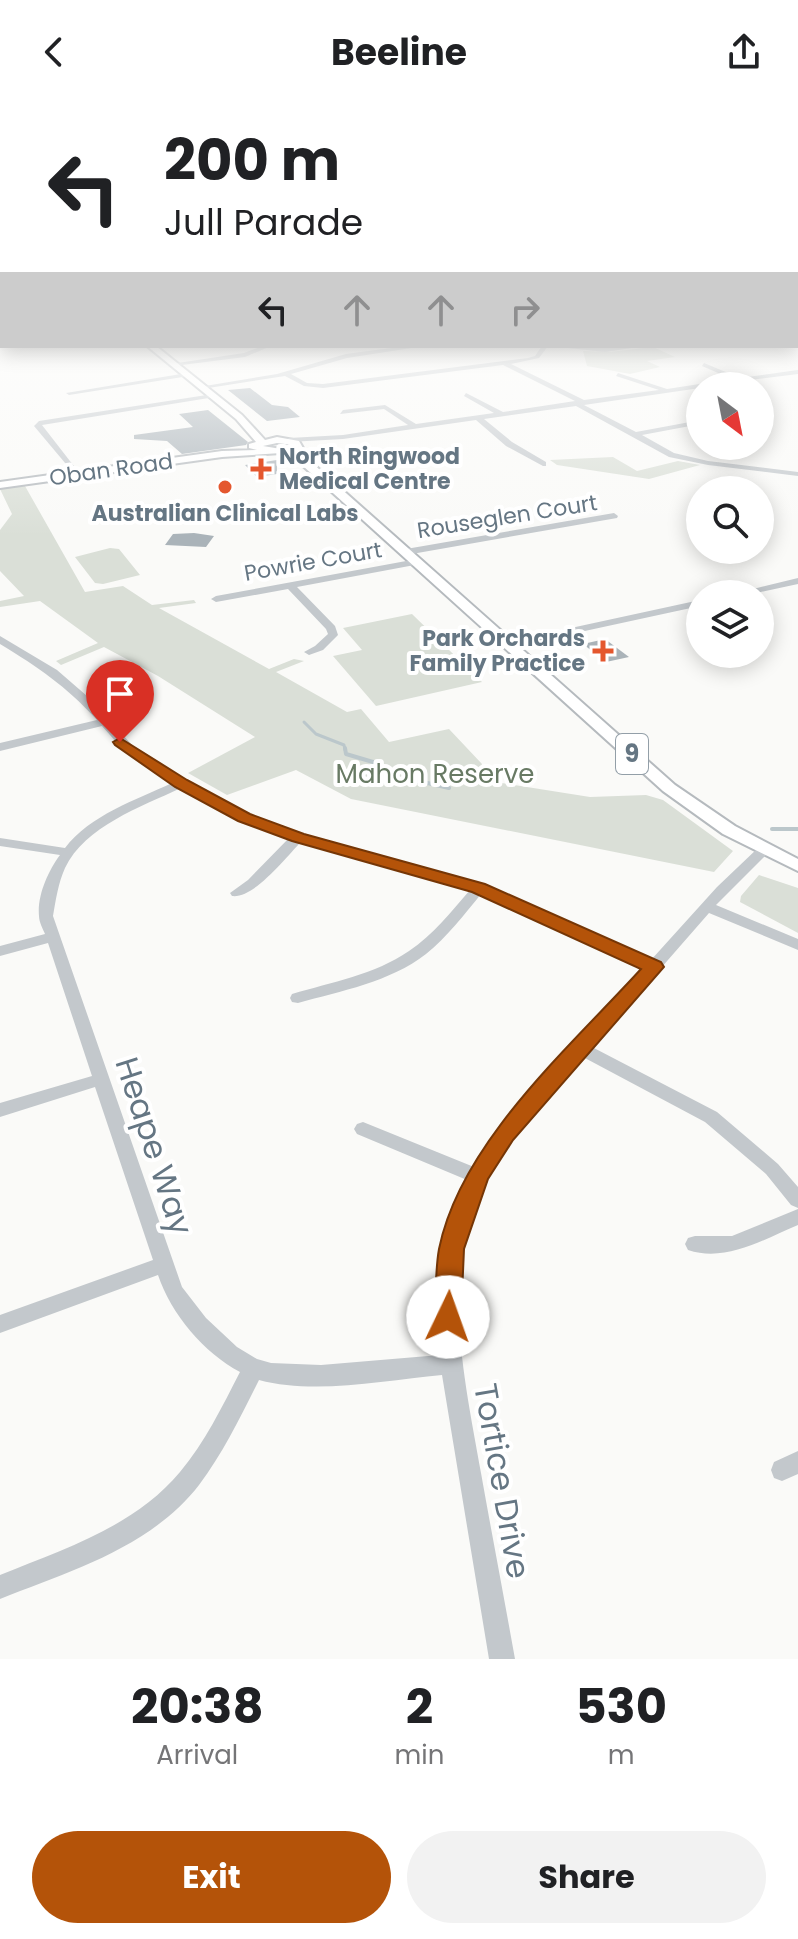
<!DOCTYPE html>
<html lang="en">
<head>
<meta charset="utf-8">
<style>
  body { margin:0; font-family:Poppins,sans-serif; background:#f2f2f2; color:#202124; height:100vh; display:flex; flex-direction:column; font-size:30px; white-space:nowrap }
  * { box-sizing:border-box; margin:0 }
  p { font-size:26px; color:#757577 }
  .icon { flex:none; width:44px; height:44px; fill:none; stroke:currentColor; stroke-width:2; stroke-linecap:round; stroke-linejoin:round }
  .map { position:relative; height:1555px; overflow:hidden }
  .details { display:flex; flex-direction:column; background:#fff; flex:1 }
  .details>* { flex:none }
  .guide { position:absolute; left:0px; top:0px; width:798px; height:244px; box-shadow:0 4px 20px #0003; background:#fff; color:#202124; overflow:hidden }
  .needle { width:52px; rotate:148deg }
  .controls { position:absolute; left:686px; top:268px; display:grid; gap:16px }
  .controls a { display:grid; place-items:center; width:88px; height:88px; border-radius:50%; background:#fff; box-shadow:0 4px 20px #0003; font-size:40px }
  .pin { position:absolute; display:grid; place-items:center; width:68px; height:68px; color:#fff; margin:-82px -34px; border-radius:50% 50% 50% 0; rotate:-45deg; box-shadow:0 0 8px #0007 }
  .pin .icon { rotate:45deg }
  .me { position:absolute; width:88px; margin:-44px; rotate:3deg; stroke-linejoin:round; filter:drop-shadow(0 0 6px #0008) }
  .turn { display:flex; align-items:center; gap:28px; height:168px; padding:0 32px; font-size:36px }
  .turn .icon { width:104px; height:104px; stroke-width:2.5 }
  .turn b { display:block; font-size:56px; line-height:68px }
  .lanes { display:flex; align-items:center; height:76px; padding:0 32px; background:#0003; justify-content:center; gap:40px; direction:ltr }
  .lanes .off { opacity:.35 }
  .eta { display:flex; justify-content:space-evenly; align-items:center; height:136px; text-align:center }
  .eta b { font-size:48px; font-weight:700; line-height:56px }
  .primary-button { display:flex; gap:16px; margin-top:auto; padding:16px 32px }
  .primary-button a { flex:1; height:92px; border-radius:48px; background:#b45309; color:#fff; font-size:32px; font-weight:700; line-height:92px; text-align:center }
  .primary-button a+a { background:#f2f2f2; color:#202124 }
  header { display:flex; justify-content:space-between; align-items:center; height:104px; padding:0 32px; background:#fff; font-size:36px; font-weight:700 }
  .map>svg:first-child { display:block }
</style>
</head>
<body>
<header><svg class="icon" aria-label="back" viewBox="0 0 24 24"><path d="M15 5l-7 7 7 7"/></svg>Beeline<svg class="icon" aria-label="share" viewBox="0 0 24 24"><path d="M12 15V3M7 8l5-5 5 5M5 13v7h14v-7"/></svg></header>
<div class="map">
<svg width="798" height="1555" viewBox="0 0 798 1555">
  <rect width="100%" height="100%" fill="#fafaf8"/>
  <!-- green -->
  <path fill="#dadfd7" d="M653 243 675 253 647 257 660 263 630 270 587 262 583 247 610 248Z
    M613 353 637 367 678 357 700 361 649 375 557 361 550 356Z
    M25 382 85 488 123 482 152 501 194 496 196 499 159 504 269 565 294 555 304 557 276 568 347 608 361 605 389 638 449 625 482 660 476 675 590 693 646 691 663 696 733 747 714 768 351 695 296 666 227 691 188 669 255 633 158 572 104 543 61 561 56 557 98 539 40 497 0 503V497L24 492 0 467V426L12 410 0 385Z
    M110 444 119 445 140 471 103 480 95 479 75 453Z
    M412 510 482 578 376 602 333 552 362 546 343 524Z
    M759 771 798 784V829L740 798 741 792Z"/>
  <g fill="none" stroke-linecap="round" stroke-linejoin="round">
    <!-- stream-far1 -->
    <path stroke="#bbc7cb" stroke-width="3" d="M304 618 316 630 344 641 345 646"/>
    <!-- stream -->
    <path stroke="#bbc7cb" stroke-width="4" d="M345 644 346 650 373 658 392 678H423L449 684
      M772 725H798"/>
  </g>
  <!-- building -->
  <path fill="#aab3b9" d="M250 284 272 301 288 303 300 313 267 317 228 286Z
    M208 306 248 338 246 341 182 350 167 337 134 335V331L193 323 179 310Z
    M277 356V370L257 373 245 361Z
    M194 429 214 432 206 443 165 441 173 430Z
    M605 535 629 553 606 558 583 540Z"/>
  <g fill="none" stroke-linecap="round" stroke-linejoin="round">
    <!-- major casing -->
    <g stroke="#b5babe" stroke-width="4">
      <path id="major" d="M0 219H2L0 225Z
        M147 242H156L242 311 265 336 277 333 299 337 311 358 675 681 735 722 798 755V767L723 730 663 687 303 362 296 348 222 353 0 384V378L222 347 257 346 249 344V340L256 338 236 315ZM277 339 293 341V342L281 345 263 342Z"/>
    </g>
    <!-- minor -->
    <path fill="#c3c8cc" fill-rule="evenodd" d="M798 231V235L796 236V232Z
      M263 242H271L245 253 174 262 171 260 244 249Z
      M407 242H424L347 254 291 270 307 279 323 280 528 254 535 252 542 242H548L539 254 511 260 584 296 659 286 616 272 618 269 667 285 732 275 702 262 704 259 740 274 798 266V270L700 282V284L584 301 636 328 690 318V322L642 331 674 349 708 357 798 368V372L708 361 669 353 576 302 484 315 512 338 546 358V362H543L506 342 476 316 343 335 289 338 285 336 289 334 343 331 408 321 384 305 340 310 343 306 385 301 416 320 494 309 464 292 466 289 503 308 575 297 503 261 323 284 304 282 285 272 202 285 199 283 277 270 346 250Z
      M550 242 605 244 645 242 605 248Z
      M187 269 189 272 69 291 66 289Z
      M213 290 215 293 42 321 80 370 76 372 34 322 39 317Z
      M614 409 618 412 617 414 406 451 401 448 406 445Z
      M417 455 420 456V460L297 483 335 522 338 531 323 546 309 551 304 548 315 542 328 530 326 525 288 485 216 498 211 495 216 492Z
      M798 474V480L751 490H733Z
      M700 496V502L511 543 506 540 511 537Z
      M0 532 57 566 87 592 133 642 185 676 249 711 303 730 484 781 651 856 717 783 759 743 764 742 771 746 716 801 798 835V846L709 809 592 943 717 1008 778 1060 798 1083V1104L791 1101 766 1070 705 1018 583 953C545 994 502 1036 480 1088 441 1178 465 1277 481 1369 492 1431 504 1493 515 1555H489L442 1271C386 1276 315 1291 259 1276 241 1312 223 1349 199 1381 150 1444 70 1467 0 1495V1471C64 1445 134 1423 180 1368 205 1338 222 1303 240 1268 204 1249 171 1210 158 1171L0 1229V1211L153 1156 95 983 0 1013V999L92 972 48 839 0 852V842L45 830C43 825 39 818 39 812 37 792 48 767 60 751L0 742V734L65 744C90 711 136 696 172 679L125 648 102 622 0 647V639L97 616C66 582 38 563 0 540ZM181 684 239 717 289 734 248 776 230 789 232 792C254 795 286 753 301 738L470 786C451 808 433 831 409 847 374 871 332 878 292 890L290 894 292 898 298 899C341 887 390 878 426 850 447 833 464 811 481 790L643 864 516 1004 497 1028 474 1063 363 1018 357 1020 354 1025 357 1030 467 1076C438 1130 437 1191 440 1251L321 1261 271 1259 257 1255 237 1243 206 1214 182 1183 53 812C56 795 58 780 65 764 85 722 141 703 181 684Z
      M798 1105V1121C764 1135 726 1159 688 1146L685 1140 688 1134 695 1132H732Z
      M798 1347V1370L782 1377 774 1374 771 1366 774 1358Z"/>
    <!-- major -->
    <use href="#major" fill="#fff" fill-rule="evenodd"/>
  </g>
  <!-- sky -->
  <linearGradient id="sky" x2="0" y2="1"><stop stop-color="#96bcdc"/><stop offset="0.5" stop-color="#fdfdfc"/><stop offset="1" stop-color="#fdfdfc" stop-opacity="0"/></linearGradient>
  <rect width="798" height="432" fill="url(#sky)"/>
  <!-- route -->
  <path fill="#b45309" stroke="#753606" stroke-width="2" d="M120 634 187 676 250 710 304 730 485 780 661 858 664 863 513 1036 488 1075 464 1145 461 1213 457 1221 448 1225 439 1221 435 1213C436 1191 435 1167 439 1145 460 1039 570 943 641 865L472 788 292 737 238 717 175 683 115 641 113 638Z"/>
  <!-- markers -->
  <g fill="#e4572e" stroke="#fff" stroke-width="3">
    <path d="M257 353h8v8h8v8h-8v8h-8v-8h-8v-8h8z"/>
    <circle cx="225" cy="383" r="8"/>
    <path d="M599 535h8v8h8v8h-8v8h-8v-8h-8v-8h8z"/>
  </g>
  <g text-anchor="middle" stroke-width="8" stroke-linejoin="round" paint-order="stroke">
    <!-- far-poi labels -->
    <g font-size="22" font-weight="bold" fill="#657683" stroke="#fff" text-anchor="start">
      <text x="279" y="360">North Ringwood<tspan x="279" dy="25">Medical Centre</tspan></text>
      <text x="225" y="417" text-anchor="middle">Australian Clinical Labs</text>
      <text x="585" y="542" text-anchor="end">Park Orchards<tspan x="585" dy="25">Family Practice</tspan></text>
    </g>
    <!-- far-street labels -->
    <g font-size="22" fill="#657683" stroke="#fff">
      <text transform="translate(111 365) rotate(-8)" y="8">Oban Road</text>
      <text transform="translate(507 412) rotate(-9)" y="8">Rouseglen Court</text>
      <text transform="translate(313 457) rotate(-10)" y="8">Powrie Court</text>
    </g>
    <!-- shield labels -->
    <rect fill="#fff" stroke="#939fa8" stroke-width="2" x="616" y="630" width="32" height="40" rx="6"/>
    <g font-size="24" font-weight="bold" fill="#657683">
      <text x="632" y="658">9</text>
    </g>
    <!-- park labels -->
    <g font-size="26" fill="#687a64" stroke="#fff">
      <text x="435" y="679">Mahon Reserve</text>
    </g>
    <!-- near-street labels -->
    <g font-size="32" fill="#657683" stroke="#fff">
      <text transform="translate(154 1042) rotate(72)" y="11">Heape Way</text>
      <text transform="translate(502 1377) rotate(80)" y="11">Tortice Drive</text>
    </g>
  </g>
</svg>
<div class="controls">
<a><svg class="needle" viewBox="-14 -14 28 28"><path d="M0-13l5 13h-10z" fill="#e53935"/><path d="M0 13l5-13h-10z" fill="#757577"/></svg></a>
<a><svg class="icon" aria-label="search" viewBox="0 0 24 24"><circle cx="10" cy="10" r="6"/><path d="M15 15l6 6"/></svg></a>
<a><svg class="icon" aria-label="layers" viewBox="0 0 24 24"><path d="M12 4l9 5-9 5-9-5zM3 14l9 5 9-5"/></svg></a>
</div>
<div class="pin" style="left:120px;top:638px;background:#d93025"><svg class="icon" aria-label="arrive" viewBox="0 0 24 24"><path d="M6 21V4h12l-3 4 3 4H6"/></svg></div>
<svg class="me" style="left:448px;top:1213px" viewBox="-20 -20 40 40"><circle r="19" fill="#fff"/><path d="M0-13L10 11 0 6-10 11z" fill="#b45309"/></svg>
<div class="guide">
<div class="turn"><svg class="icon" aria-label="left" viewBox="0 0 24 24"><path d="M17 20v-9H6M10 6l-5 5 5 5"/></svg><div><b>200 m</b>Jull Parade</div></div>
<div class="lanes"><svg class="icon" aria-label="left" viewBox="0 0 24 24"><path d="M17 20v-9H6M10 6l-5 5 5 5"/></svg><svg class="icon off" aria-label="ahead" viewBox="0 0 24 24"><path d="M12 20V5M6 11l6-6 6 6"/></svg><svg class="icon off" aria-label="ahead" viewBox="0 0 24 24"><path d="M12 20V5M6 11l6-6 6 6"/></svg><svg class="icon off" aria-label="right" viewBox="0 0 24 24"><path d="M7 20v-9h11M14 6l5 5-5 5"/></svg></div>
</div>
</div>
<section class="details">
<div class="eta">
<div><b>20:38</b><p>Arrival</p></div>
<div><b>2</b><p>min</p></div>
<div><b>530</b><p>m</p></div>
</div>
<div class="primary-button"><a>Exit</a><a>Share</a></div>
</section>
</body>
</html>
